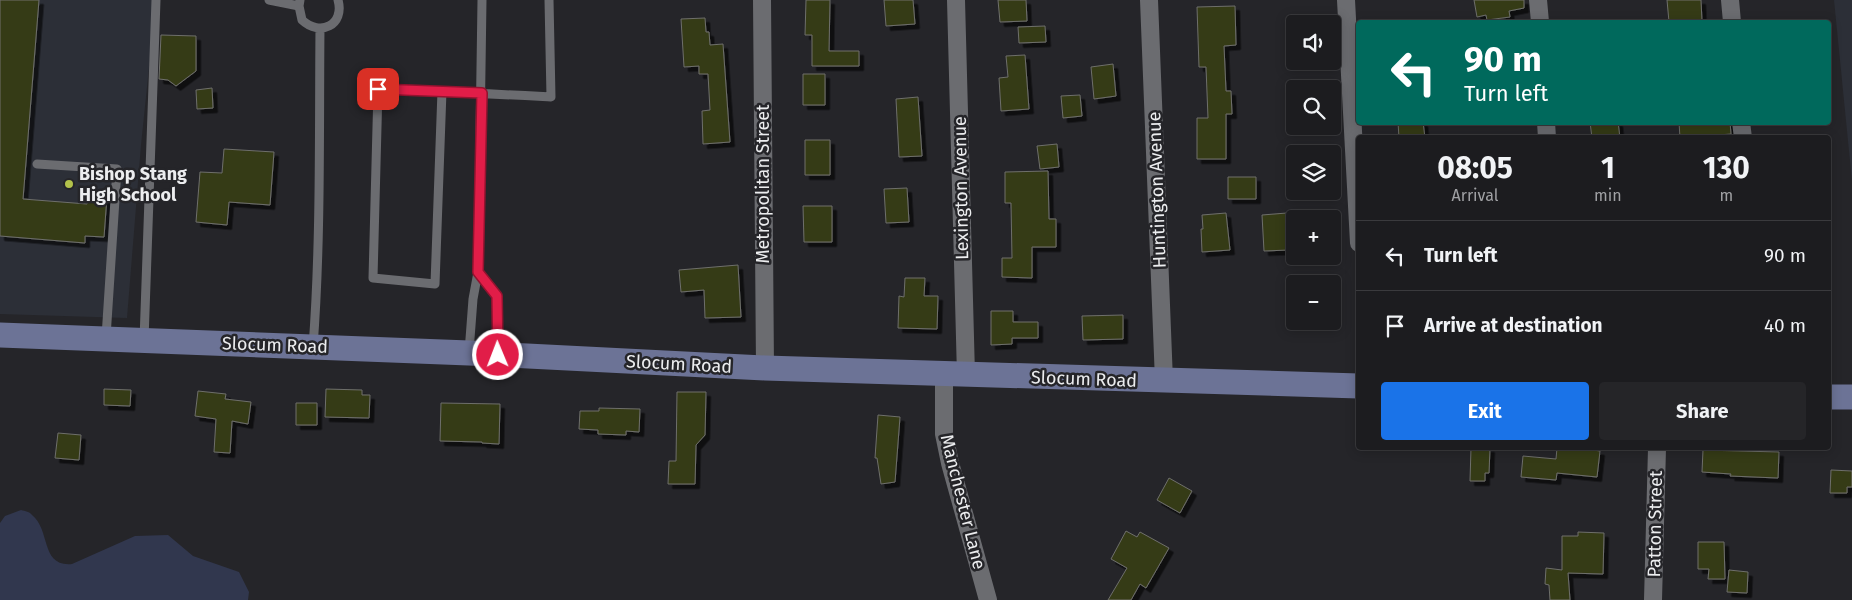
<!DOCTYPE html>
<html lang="en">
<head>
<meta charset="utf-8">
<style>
  body { margin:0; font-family:"Fira Sans",sans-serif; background:#252528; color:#f1f3f6; height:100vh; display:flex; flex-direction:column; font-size:19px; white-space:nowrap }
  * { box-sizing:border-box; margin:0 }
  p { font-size:16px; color:#a0a1a4 }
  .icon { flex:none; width:28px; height:28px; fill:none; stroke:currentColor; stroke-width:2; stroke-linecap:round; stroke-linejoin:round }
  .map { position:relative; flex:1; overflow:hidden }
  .details { position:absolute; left:1356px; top:135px; width:475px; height:315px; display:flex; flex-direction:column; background:#1c1c1f; border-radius:5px; box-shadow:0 2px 12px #0003,0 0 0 1px #3a3a3d }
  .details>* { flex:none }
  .guide { position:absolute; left:1356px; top:20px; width:475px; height:105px; border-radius:5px; box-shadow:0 2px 12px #0003,0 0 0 1px #3a3a3d; background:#00695c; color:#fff; overflow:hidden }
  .controls { position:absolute; left:1286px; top:15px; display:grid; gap:10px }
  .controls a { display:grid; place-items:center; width:55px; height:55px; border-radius:5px; background:#1c1c1f; box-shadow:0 2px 12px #0003,0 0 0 1px #3a3a3d; font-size:25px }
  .pin { position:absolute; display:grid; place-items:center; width:42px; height:42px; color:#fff; margin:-21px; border-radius:10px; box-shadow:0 2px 8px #0006 }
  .me { position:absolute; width:55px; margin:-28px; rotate:359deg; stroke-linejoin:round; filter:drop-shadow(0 0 4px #0008) }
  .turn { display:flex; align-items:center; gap:18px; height:105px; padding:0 25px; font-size:22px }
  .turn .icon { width:65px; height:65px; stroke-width:2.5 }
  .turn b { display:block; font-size:35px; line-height:42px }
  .eta { display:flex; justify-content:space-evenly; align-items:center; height:85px; text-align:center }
  .eta b { font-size:30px; font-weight:700; line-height:35px }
  .action { display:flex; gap:10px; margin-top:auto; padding:10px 25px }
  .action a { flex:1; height:58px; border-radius:5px; background:#1a73e8; color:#fff; font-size:20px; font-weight:700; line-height:58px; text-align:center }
  .action a+a { background:#252528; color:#f1f3f6 }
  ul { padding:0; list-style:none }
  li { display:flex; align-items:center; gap:15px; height:70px; padding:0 25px; border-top:1px solid #3a3a3d }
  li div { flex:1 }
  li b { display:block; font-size:19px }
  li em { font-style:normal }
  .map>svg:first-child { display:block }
</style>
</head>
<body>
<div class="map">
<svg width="1852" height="600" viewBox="0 0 1852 600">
  <defs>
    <filter id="shadow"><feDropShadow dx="4.5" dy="4.5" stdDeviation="0" flood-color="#0009"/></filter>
  </defs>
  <rect width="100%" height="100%" fill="#252529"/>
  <!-- built -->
  <path fill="#2c2f37" d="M0 0H156L141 145 127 318 0 314Z
    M1834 0H1852V181Z"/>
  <!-- green -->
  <path fill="#31374e" d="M21 510C25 511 30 512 32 515 51 530 40 567 72 564L135 536 168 535 193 556 239 572 249 592 248 600H0V523L5 516Z"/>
  <!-- building -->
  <path fill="#363a18" stroke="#6e6f6b" filter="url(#shadow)" d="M0 0H39L23 199 87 204 88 195 107 196 104 237 85 236V243L0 236Z
    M806 0H830L829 51H859V66H812V35H805Z
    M884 0H913L915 24 886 26Z
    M998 0H1026L1027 21 1000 22Z
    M1474 0H1524V8L1509 11 1510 17 1487 20 1486 15 1477 17Z
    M1667 0H1701L1702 22H1669Z
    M1235 6 1236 45 1224 46 1226 91H1231L1232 114H1226V159H1197V118H1208L1206 67H1199L1197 7Z
    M705 18 706 32H709L710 45 723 44 730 142 703 144 702 111 710 110 708 74H699V66L684 67 681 19Z
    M1045 26 1046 42 1019 43 1018 27Z
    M161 35 196 36V71L176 86 168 80 159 79Z
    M1025 55 1029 109 1001 111 999 78 1008 77 1006 56Z
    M1113 64 1116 96 1094 99 1091 67Z
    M803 74H825V105H803Z
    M212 88 213 108 197 109 196 90Z
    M1080 95 1082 116 1063 118 1061 96Z
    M918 97 922 156 899 157 896 99Z
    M1398 122H1423L1425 138H1399Z
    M1590 122H1618L1620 138H1592Z
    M1679 122H1730L1731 134 1680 138Z
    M805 140H830V175H805Z
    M1057 144 1059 167 1040 169 1037 146Z
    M224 149 274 152 270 205 229 202 227 225 196 222 200 172 222 173Z
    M1048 171 1049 219H1056V247H1032V278L1002 277V258H1012L1011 203H1005V172Z
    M1228 177H1256V199H1228Z
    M907 188 909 222 886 223 884 189Z
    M803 206H832V242H804Z
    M1226 213 1230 250 1202 252 1201 229H1203L1202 215Z
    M1287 213 1289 250 1264 251 1262 215Z
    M738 265 741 317 705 318 704 290 681 292 679 270Z
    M905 278H925L924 296H938L937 329 898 328 899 296 904 297Z
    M991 311H1013V322H1038V338H1012V344L991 345Z
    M1123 315V339L1083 340 1082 316Z
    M104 389 131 390 130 406 104 405Z
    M326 389 362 390V395H370L369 418 325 417Z
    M198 391 226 394 225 399 251 402 248 424 232 421 230 453 214 452 216 419 195 416Z
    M677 392H706L705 435 696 445 695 484H668L669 461H676Z
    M296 403H317V425H296Z
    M441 403 500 404 499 444 482 443V442L440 441Z
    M599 408 640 409 639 432 626 431V435L598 434V430L579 429 580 411H599Z
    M878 415 900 417 895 482 881 484 877 458H875Z
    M58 433 81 435 79 460 55 458Z
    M1471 448H1490L1489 473H1485V481H1470Z
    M1557 448H1578L1600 451 1597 477 1557 473 1556 480 1521 477 1523 456 1556 459Z
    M1703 450 1779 452 1778 478 1730 476 1731 474 1702 472Z
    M1831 470 1852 471V487H1847V493H1830Z
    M1169 478 1192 491 1180 513 1157 500Z
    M1126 531 1137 537 1140 532 1169 548 1146 588 1140 584 1131 600H1108L1127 568 1111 559Z
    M1578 532 1604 533 1603 574 1568 573 1570 600H1550L1549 585 1545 584 1546 568 1562 570V536H1578Z
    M1698 542H1724L1725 579H1708L1709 569H1698Z
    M1729 570 1748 572 1747 593 1727 592Z"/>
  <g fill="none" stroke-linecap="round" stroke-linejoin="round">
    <!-- service -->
    <path stroke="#6b6c70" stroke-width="9" d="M269 0 299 6
      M300 0 299 6 302 20C320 37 345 25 338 0
      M442 91 435 284 373 278 378 89C436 91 493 94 551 97L549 0
      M37 164 117 169 106 337
      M478 272 497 296 498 353
      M144 340 156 0
      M313 347C321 241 319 134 320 28
      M469 352 473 299 478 272 482 0"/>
    <!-- minor -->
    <path stroke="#6b6c70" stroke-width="18" d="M762 0 765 368
      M956 0 966 375
      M1149 0 1164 381
      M1346 0 1359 243
      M1538 0 1540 22
      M1730 0 1732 22
      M1546 122 1547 138
      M1741 122 1743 138
      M944 374V434L950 463 988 600
      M1653 600 1657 448"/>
    <!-- secondary -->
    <path stroke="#6c7396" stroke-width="25" d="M0 335 469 353 765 368 1359 386
      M1829 397H1852"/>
  </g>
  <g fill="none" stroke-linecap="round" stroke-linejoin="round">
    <!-- route casing -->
    <g stroke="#92132f" stroke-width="12">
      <path id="route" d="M378 89 482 93 478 272 497 296 498 355"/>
    </g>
    <!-- route -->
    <use href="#route" stroke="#e11d48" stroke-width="9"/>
  </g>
  <!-- markers -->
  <circle fill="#b3c24b" stroke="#252529" stroke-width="2" cx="69" cy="184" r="5"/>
  <g text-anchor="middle" stroke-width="5" stroke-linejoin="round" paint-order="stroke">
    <!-- poi labels -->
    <g font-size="18" font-weight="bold" fill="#ecedef" stroke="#252529" text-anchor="start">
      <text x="79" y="180">Bishop Stang<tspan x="79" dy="21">High School</tspan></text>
    </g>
    <!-- street labels -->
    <g font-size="18" fill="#ecedef" stroke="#252529">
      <text transform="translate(763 184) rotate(-90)" y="6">Metropolitan Street</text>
      <text transform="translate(961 188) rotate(-91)" y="6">Lexington Avenue</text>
      <text transform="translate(1157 190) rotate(-92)" y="6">Huntington Avenue</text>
      <text transform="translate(275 345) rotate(2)" y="6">Slocum Road</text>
      <text transform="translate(679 364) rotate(3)" y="6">Slocum Road</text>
      <text transform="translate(1084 379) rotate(2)" y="6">Slocum Road</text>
      <text transform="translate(963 502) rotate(76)" y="6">Manchester Lane</text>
      <text transform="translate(1655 524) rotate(-89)" y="6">Patton Street</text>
    </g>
  </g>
</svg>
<div class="controls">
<a><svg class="icon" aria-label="sound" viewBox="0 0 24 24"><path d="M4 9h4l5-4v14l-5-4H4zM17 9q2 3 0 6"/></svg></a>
<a><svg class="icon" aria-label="search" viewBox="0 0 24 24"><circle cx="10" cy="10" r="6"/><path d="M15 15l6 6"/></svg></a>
<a><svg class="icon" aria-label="layers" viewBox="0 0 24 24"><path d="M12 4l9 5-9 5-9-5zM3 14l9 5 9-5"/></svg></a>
<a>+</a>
<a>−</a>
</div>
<div class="pin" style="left:378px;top:89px;background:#d93025"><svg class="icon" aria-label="arrive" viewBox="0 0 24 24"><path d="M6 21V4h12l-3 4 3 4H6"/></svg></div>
<svg class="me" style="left:498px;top:355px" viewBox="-20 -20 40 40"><circle r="17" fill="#e11d48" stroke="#fff" stroke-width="3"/><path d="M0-11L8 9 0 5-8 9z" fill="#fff"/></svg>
<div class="guide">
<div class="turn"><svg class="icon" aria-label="left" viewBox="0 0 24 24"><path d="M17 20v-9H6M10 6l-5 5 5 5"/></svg><div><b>90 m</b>Turn left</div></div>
</div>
<section class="details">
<div class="eta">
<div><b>08:05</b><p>Arrival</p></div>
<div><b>1</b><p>min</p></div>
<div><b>130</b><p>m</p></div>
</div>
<ul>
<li><svg class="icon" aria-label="left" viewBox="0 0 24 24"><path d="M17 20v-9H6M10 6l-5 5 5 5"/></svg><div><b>Turn left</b></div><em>90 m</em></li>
<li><svg class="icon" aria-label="arrive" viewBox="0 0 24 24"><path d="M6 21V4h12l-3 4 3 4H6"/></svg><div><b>Arrive at destination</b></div><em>40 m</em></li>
</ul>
<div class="action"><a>Exit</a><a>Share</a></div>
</section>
</div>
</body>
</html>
